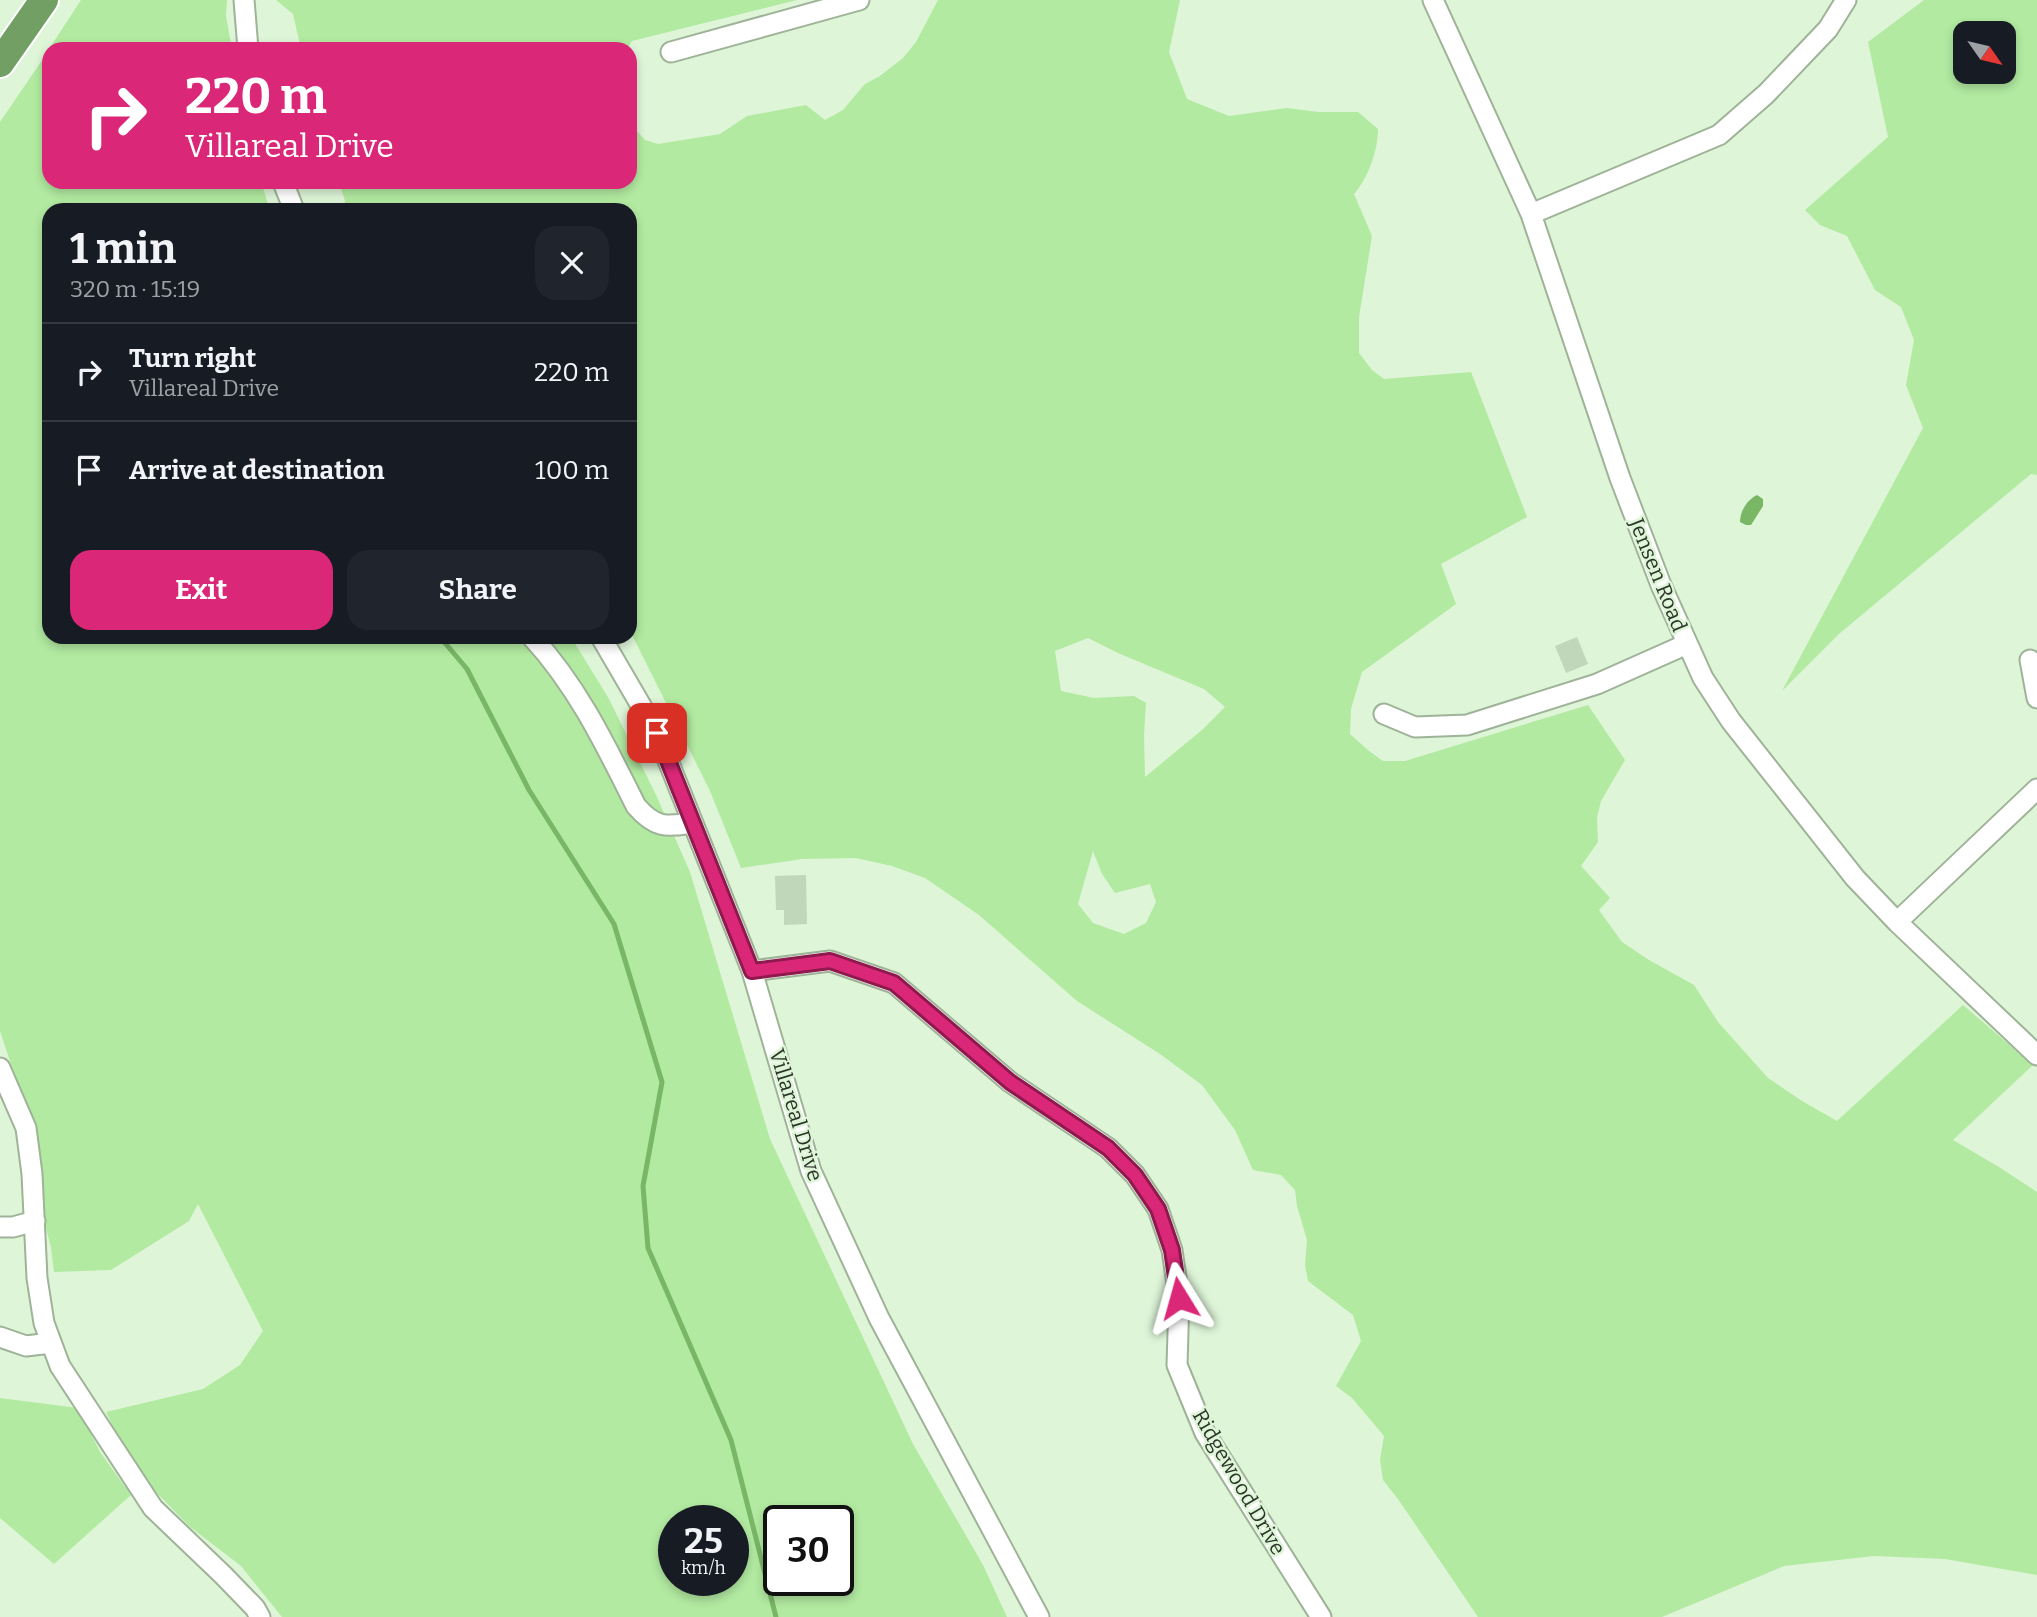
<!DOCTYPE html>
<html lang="en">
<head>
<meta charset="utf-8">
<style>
  body { margin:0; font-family:Bitter,serif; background:#20242c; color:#f1f3f6; height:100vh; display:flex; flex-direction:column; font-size:26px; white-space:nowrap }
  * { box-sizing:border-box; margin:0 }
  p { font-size:23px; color:#9ea1a6 }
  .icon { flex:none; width:38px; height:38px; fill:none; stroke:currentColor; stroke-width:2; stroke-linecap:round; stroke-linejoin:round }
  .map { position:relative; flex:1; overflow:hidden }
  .side { position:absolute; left:42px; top:203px; width:595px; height:441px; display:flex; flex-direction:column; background:#171b24; border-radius:21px; box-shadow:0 4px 10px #0003 }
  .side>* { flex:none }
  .guide { position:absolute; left:42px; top:42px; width:595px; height:147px; border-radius:21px; box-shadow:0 4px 10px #0003; background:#db2777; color:#fff; overflow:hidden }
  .needle { width:46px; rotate:124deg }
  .buttons { position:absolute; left:1953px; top:21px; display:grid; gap:14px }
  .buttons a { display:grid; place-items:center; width:63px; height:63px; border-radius:14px; background:#171b24; box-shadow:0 4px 10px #0003; font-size:35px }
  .speed { position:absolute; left:658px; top:1505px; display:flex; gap:14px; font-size:35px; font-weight:700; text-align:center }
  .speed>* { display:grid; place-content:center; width:91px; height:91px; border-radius:50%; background:#171b24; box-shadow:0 4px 10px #0003; line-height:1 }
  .speed small { font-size:18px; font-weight:400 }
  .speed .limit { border:4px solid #111; border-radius:10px; background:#fff; color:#111 }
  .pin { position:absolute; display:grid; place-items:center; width:60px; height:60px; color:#fff; margin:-30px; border-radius:14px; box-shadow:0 4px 10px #0006 }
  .me { position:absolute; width:77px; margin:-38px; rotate:352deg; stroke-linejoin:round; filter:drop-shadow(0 0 5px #0008) }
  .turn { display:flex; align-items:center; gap:24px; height:147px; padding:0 28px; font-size:32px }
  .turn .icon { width:91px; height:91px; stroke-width:2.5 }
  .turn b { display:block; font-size:49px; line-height:60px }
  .round { display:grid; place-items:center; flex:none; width:74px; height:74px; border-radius:21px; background:#20242c }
  .headline { display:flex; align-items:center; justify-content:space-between; height:119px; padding:0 28px }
  h1 { font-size:42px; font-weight:700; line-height:52px }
  .button { display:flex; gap:14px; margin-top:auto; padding:14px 28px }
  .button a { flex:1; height:80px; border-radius:21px; background:#db2777; color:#fff; font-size:28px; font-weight:700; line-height:80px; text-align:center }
  .button a+a { background:#20242c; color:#f1f3f6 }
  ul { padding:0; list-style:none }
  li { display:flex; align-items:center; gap:21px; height:98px; padding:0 28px; border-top:2px solid #363941 }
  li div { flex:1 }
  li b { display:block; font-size:26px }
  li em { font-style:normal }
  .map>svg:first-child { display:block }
</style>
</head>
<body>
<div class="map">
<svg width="2037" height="1617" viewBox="0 0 2037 1617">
  <rect width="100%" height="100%" fill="#def5d8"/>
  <!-- green -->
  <path fill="#b2eaa1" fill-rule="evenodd" d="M81 0H227L226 16 232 49H49Z
    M276 0H797L632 41 627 49H301L293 14Z
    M938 0H1180L1169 52 1187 99 1229 116 1287 108 1318 112H1358L1378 129C1378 151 1368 178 1354 194L1372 236 1359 317V353L1372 370 1384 379 1471 372 1527 517 1441 564 1456 604 1362 672 1351 709 1350 734 1369 751 1383 761H1405L1588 705 1625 760 1601 801 1597 817 1598 842 1581 866 1610 898 1599 910 1622 942 1649 960 1694 985 1718 1022 1768 1078 1802 1101 1837 1121 1963 1005 2033 1065 1953 1140 1999 1167 2037 1192V1575L1945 1559 1874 1556 1784 1566 1662 1617H1478L1398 1499 1383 1480 1380 1460 1384 1436 1352 1398 1336 1386 1361 1341 1353 1315 1308 1281 1305 1265 1307 1240 1297 1206 1295 1190 1281 1175 1253 1170 1235 1130 1202 1085 1160 1054 1077 1001 979 915 925 878 892 866 856 858 802 859 741 868 710 791 630 631V210H344L345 201 339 182H630V123L645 140 658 144 720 134 747 116 806 105 825 120 843 110 865 84 880 76 903 58 916 42ZM1088 638 1118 653 1204 689 1225 707 1202 730 1145 777 1144 735 1146 703 1134 696 1094 698 1061 691 1055 651ZM1093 851 1102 874 1115 893 1150 884 1156 902 1146 923 1124 934 1093 923 1078 904Z
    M1924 0H2037V475L2031 474 1840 633 1782 691 1923 428 1906 385 1914 340 1901 307 1875 290 1847 236 1820 225 1805 210 1888 137 1868 42ZM1965 33H2004V72H1965Z
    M49 50V182H261L270 210H49V637H571L609 699 656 795 690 872 770 1139 913 1444 983 1565 1007 1617H282L241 1566 189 1526 153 1489 123 1448 106 1412 203 1389 240 1365 263 1331 198 1204 189 1221 111 1270 54 1272 51 1248 42 1211 34 1134 0 1031V122ZM674 1521H733V1580H674ZM779 1521H838V1580H779Z
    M0 1398 78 1408 100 1452 131 1495 54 1564 0 1518Z"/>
  <!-- water -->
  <path fill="#79b666" d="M1757 495 1763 499V506L1751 525H1746L1740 522C1740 511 1747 500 1757 495Z"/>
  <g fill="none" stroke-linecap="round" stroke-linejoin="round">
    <!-- stream -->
    <path stroke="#79b666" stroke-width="5" d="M440 637 467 669 529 790 614 924 662 1082 643 1186 648 1248 731 1440 776 1617"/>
  </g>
  <!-- building -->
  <path fill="#c1d7ba" d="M1577 637 1588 664 1566 673 1555 646Z
    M806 875 807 924 784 925V910H776L775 876Z"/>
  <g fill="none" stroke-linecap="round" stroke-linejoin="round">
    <!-- minor casing -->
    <g stroke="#9eb397" stroke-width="23">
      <path id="minor" d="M244 0 248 49
        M1433 0 1531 214 1620 478 1661 585 1703 678 1731 721 1855 878 1897 922 2037 1055
        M671 52 859 0
        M283 182 294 210
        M1531 214 1719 135 1766 94 1828 29 1846 0
        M532 637C578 687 606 746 636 806 655 828 665 827 693 823
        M601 637 657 733 752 971 811 1171 879 1318 1039 1617
        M2030 660 2037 698
        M1384 714 1415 727 1467 725 1597 684 1687 644
        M1897 922 2037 789
        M752 971 830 961 894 983 1010 1082 1108 1148 1135 1175 1158 1209 1172 1250 1179 1298 1177 1365 1205 1433 1321 1617
        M0 1068 26 1128 32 1174 37 1278 44 1323 60 1366 153 1508 223 1575 255 1608 260 1617
        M0 1227H13L35 1221
        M0 1337 26 1346 51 1343"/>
    </g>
    <!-- highway casing -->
    <g stroke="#fff" stroke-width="32">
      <path id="highway" d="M0 63 44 0"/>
    </g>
    <!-- minor -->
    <use href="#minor" stroke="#fff" stroke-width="19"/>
    <!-- highway -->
    <use href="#highway" stroke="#729f64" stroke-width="28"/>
  </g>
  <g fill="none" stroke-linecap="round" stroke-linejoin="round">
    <!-- route casing -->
    <g stroke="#8e194d" stroke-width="18">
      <path id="route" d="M657 733 752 971 830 961 894 983 1010 1082 1108 1148 1135 1175 1158 1209 1172 1250 1179 1298"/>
    </g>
    <!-- route -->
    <use href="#route" stroke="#db2777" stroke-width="12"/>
  </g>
  <g text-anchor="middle" stroke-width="5" stroke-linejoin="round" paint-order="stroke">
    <!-- street labels -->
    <g font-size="21" fill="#2b3428" stroke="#def5d8">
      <text transform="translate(1658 575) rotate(68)" y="7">Jensen Road</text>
      <text transform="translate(796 1115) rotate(73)" y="7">Villareal Drive</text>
      <text transform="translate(1239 1482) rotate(60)" y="7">Ridgewood Drive</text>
    </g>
  </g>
</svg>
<div class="buttons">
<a><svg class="needle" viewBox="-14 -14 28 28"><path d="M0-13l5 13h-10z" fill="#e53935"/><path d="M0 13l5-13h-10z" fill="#9ea1a6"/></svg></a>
</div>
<div class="speed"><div>25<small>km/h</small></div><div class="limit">30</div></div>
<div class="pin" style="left:657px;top:733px;background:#d93025"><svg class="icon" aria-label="arrive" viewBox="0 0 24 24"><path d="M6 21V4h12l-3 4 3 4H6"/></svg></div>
<svg class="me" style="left:1179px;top:1298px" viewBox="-20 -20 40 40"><path d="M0-17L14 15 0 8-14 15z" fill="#db2777" stroke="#fff" stroke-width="4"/></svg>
<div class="guide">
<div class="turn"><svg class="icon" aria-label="right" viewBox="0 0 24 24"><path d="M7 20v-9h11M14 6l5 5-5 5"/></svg><div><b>220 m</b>Villareal Drive</div></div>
</div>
<section class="side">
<div class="headline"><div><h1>1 min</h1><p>320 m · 15:19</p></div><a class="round"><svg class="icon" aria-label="close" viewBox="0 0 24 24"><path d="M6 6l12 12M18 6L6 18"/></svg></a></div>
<ul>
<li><svg class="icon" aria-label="right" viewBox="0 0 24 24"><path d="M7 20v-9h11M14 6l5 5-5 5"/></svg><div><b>Turn right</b><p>Villareal Drive</p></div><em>220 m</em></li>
<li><svg class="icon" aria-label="arrive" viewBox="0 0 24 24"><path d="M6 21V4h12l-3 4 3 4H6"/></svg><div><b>Arrive at destination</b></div><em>100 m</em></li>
</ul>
<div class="button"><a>Exit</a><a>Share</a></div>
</section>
</div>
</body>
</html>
